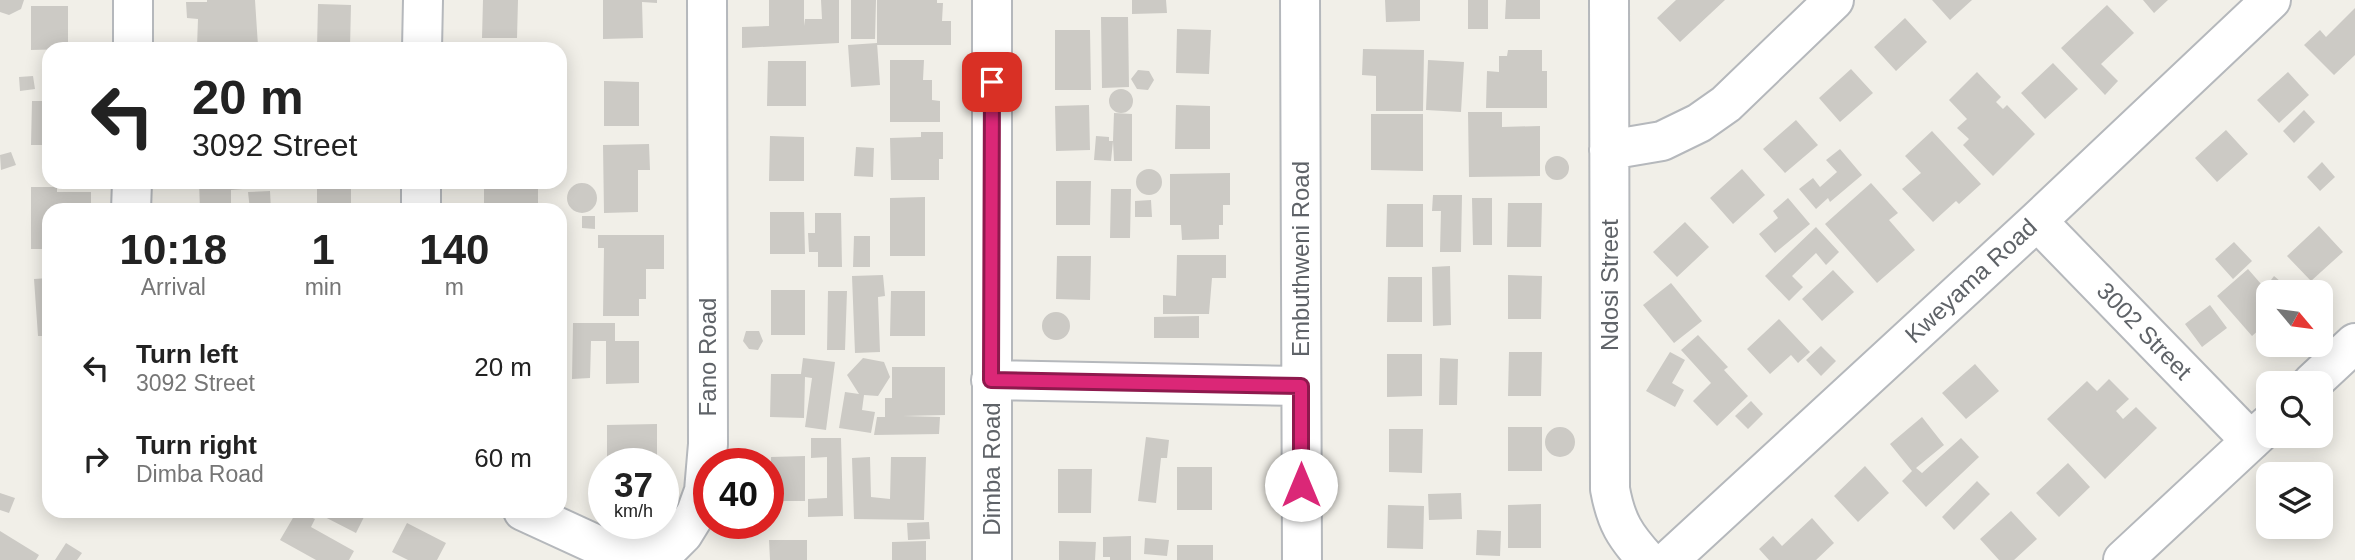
<!DOCTYPE html>
<html lang="en">
<head>
<meta charset="utf-8">
<style>
  body { margin:0; font-family:Helvetica,sans-serif; background:#f6f6f6; color:#222; height:100vh; display:flex; flex-direction:column; font-size:26px; white-space:nowrap }
  * { box-sizing:border-box; margin:0 }
  p { font-size:23px; color:#767676 }
  .icon { flex:none; width:38px; height:38px; fill:none; stroke:currentColor; stroke-width:2; stroke-linecap:round; stroke-linejoin:round }
  .map { position:relative; flex:1; overflow:hidden }
  .drawer { position:absolute; left:42px; top:203px; width:525px; height:315px; display:flex; flex-direction:column; background:#fff; border-radius:21px; box-shadow:0 4px 18px #0003 }
  .drawer>* { flex:none }
  .guide { position:absolute; left:42px; top:42px; width:525px; height:147px; border-radius:21px; box-shadow:0 4px 18px #0003; background:#fff; color:#222; overflow:hidden }
  .needle { width:46px; rotate:119deg }
  .tools { position:absolute; left:2256px; top:280px; display:grid; gap:14px }
  .tools a { display:grid; place-items:center; width:77px; height:77px; border-radius:14px; background:#fff; box-shadow:0 4px 18px #0003; font-size:35px }
  .speed { position:absolute; left:588px; top:448px; display:flex; gap:14px; font-size:35px; font-weight:700; text-align:center }
  .speed>* { display:grid; place-content:center; width:91px; height:91px; border-radius:50%; background:#fff; box-shadow:0 4px 18px #0003; line-height:1 }
  .speed small { font-size:18px; font-weight:400 }
  .speed .limit { border:10px solid #d22; background:#fff; color:#111 }
  .pin { position:absolute; display:grid; place-items:center; width:60px; height:60px; color:#fff; margin:-30px; border-radius:14px; box-shadow:0 4px 10px #0006 }
  .me { position:absolute; width:77px; margin:-38px; rotate:0deg; stroke-linejoin:round; filter:drop-shadow(0 0 5px #0008) }
  .turn { display:flex; align-items:center; gap:24px; height:147px; padding:0 35px; font-size:32px }
  .turn .icon { width:91px; height:91px; stroke-width:2.5 }
  .turn b { display:block; font-size:49px; line-height:60px }
  .eta { display:flex; justify-content:space-evenly; align-items:center; height:119px; text-align:center }
  .eta b { font-size:42px; font-weight:700; line-height:49px }
  ul { padding:0; list-style:none }
  li { display:flex; align-items:center; gap:21px; height:91px; padding:0 35px }
  li div { flex:1 }
  li b { display:block; font-size:26px }
  li em { font-style:normal }
  .map>svg:first-child { display:block }
</style>
</head>
<body>
<div class="map">
<svg width="2355" height="560" viewBox="0 0 2355 560">
  <rect width="100%" height="100%" fill="#f1efe8"/>
  <!-- building -->
  <path fill="#cccac5" d="M0 0H24L21 9 9 15 0 12Z
    M207 0H255L258 46H253V49L197 47 198 19 187 18 186 2H207Z
    M483 0H518L517 38H482Z
    M603 0H657V3L642 2 643 38 603 39Z
    M769 0H804V26L805 19H822L821 0H839V43L742 48V27L769 26Z
    M851 0H876L875 39H851Z
    M877 0H937V3H943L942 21H951V45H877Z
    M1132 0H1166L1167 13 1132 14Z
    M1385 0H1420V21L1386 22Z
    M1468 0H1488V29H1468Z
    M1506 0H1540V19H1505Z
    M1676 0H1725L1680 42 1657 18Z
    M1932 0H1972L1950 20Z
    M2143 0H2168L2154 13Z
    M318 4 351 5 350 48H317Z
    M2107 5 2134 33 2101 64 2118 81 2105 95 2061 48Z
    M31 6H68V49L31 50Z
    M2355 8V55L2334 75 2304 45 2320 30 2326 37Z
    M1101 17H1128L1129 87 1102 88Z
    M1905 18 1927 42 1896 71 1874 47Z
    M1177 29 1211 30 1209 74 1176 73Z
    M1055 30H1090L1091 90H1055Z
    M877 43 880 85 851 87 848 45Z
    M1363 49 1424 50 1423 111H1376V76L1362 75Z
    M1508 50H1542V71H1547V108H1486L1487 71 1499 72V56H1507Z
    M890 60H924L923 80H932V100L940 101V122H890Z
    M1428 60 1464 62 1461 112 1426 110Z
    M768 61H806V106H767Z
    M2053 63 2078 89 2045 119 2021 93Z
    M1851 69 1873 93 1840 122 1819 98Z
    M1138 70 1149 71 1154 80 1148 90 1137 89 1131 79Z
    M1977 72 2001 97 1996 102 2003 109 2007 105 2035 134 1993 176 1963 145 1969 139 1957 128 1967 119 1949 100Z
    M2288 72 2309 95 2279 123 2257 100Z
    M33 76 35 89 20 91 19 77Z
    M604 81 639 82V126H604Z
    M1109 101a12 12 0 1 1 24 0a12 12 0 1 1-24 0Z
    M32 101H49V145H31Z
    M1089 105 1090 150 1056 151 1055 106Z
    M1176 105 1210 106V149H1175Z
    M2304 110 2315 122 2294 143 2283 131Z
    M1468 112H1502V127L1540 126V176L1469 177Z
    M1114 113 1132 114V161H1114L1113 141 1111 161 1094 160 1096 136 1109 137V141H1113Z
    M1371 114H1423V171L1371 170Z
    M1796 120 1818 145 1785 173 1763 149Z
    M2226 130 2248 154 2217 182 2195 158Z
    M1932 131 1981 184 1959 204 1956 201 1933 222 1902 189 1921 173 1905 156Z
    M921 132H943V159H939V180H891L890 138 921 137Z
    M770 136 804 137V181H769Z
    M649 144 650 170H638V212L604 213 603 145Z
    M856 147 874 148 873 177 854 176Z
    M1840 149 1862 175 1830 202 1828 198 1816 209 1799 189 1813 178 1820 187 1837 172 1826 160Z
    M11 152 16 165 1 170 0 155Z
    M1545 168a12 12 0 1 1 24 0a12 12 0 1 1-24 0Z
    M2322 162 2335 177 2320 191 2307 177Z
    M1742 169 1765 195 1733 224 1710 198Z
    M1136 182a13 13 0 1 1 26 0a13 13 0 1 1-26 0Z
    M1230 173V205H1223V225H1219V239L1182 240 1181 225H1170V174Z
    M1056 181H1091L1090 225H1056Z
    M199 182H243V189L231 190V210H200Z
    M310 182H361V186L351 187V210H317V187H310Z
    M484 182H538V210H475V205H484Z
    M1871 183 1898 213 1889 220 1915 250 1877 283 1825 224Z
    M567 198a15 15 0 1 1 30 0a15 15 0 1 1-30 0Z
    M31 187H57V192H91V210H49V249H31Z
    M1111 189H1131L1130 238H1110Z
    M270 191 271 210H250L248 192Z
    M1433 195H1462L1461 252H1440L1441 211H1432Z
    M925 197V256H890V198Z
    M1472 198H1492V245H1473Z
    M1788 198 1810 224 1775 253 1759 234 1778 218 1773 211Z
    M1151 200 1152 217H1135V201Z
    M1508 203H1542L1541 247H1507Z
    M1387 204H1423V247H1386Z
    M770 212H804L805 254H770Z
    M815 213H841L842 267H818V252H809L808 233H815Z
    M582 216H595V229L582 228Z
    M1685 222 1709 247 1677 277 1653 252Z
    M2319 226 2343 252 2311 281 2287 256Z
    M1816 227 1839 252 1826 265 1816 253 1792 276 1803 287 1789 301 1765 276Z
    M598 235H664V269H646V299H639V316H603L604 248H598Z
    M854 236H870V267H853Z
    M2234 242 2252 261 2233 279 2215 259Z
    M1177 255H1226V278H1212L1209 314H1163V295L1176 296Z
    M1057 256H1091L1090 300 1056 299Z
    M1450 266 1451 325 1433 326 1432 267Z
    M2248 269 2268 292V322L2252 336 2217 296Z
    M1833 270 1854 292 1822 321 1802 299Z
    M883 275 885 296 878 297 880 352 855 353 852 276Z
    M1508 275 1542 276 1541 319H1508Z
    M2274 276 2287 287 2283 292H2278L2268 284Z
    M1388 277H1422V322H1387Z
    M49 278V336H38L34 279Z
    M1671 283 1702 321 1674 343 1643 305Z
    M771 290H805V335H771Z
    M828 291H847L845 350H827Z
    M891 291H925V336H890Z
    M2210 305 2227 328 2202 347 2185 324Z
    M1042 326a14 14 0 1 1 28 0a14 14 0 1 1-28 0Z
    M1199 316V338H1154V317Z
    M1779 319 1810 352 1798 363 1791 355 1770 374 1747 349Z
    M573 323H615V341H639V383L606 384V341H591L590 378 572 379Z
    M746 331H759L763 341 758 350 749 349 743 341Z
    M1698 335 1728 367 1724 370 1748 396 1717 426 1693 401 1711 383 1681 350Z
    M1821 346 1836 361 1821 376 1806 360Z
    M1509 352H1542L1541 396H1508Z
    M1670 352 1685 360 1672 383 1684 390 1675 407 1646 391Z
    M1387 354H1422V396L1387 397Z
    M803 358 835 362 826 430 805 427 812 378 805 377 804 418 770 417 771 374H801Z
    M863 358 884 362 890 377 878 396 864 395 862 410 875 412 871 433 839 428 845 392 859 394 847 375Z
    M1440 358 1458 359 1457 405H1439Z
    M1975 364 1999 391 1966 419 1942 393Z
    M892 367H945V415L903 416 940 417 939 434 874 435 877 417H885V398H892Z
    M2109 379 2129 399 2116 411 2123 419 2136 407 2157 428 2105 479 2047 419 2087 381 2097 391Z
    M1751 401 1763 414 1748 429 1735 416Z
    M1922 417 1944 445 1916 468 1922 473 1961 438 1979 457 1926 507 1902 481 1912 471 1890 444Z
    M657 424V464H607V425Z
    M1508 427H1542V471H1508Z
    M1545 442a15 15 0 1 1 30 0a15 15 0 1 1-30 0Z
    M1389 429H1423L1422 473 1389 472Z
    M1146 437 1169 440 1167 458H1161L1156 503 1138 501Z
    M811 438H841L843 516 808 517V499L827 498V457L811 458Z
    M805 456V501H771V457Z
    M870 457 871 497 890 499 891 457H926L924 520 854 519 852 458Z
    M2068 463 2090 487 2059 517 2036 493Z
    M1865 466 1889 493 1858 522 1834 496Z
    M1177 467H1212V510H1177Z
    M1058 469H1092L1091 513H1058Z
    M1977 481 1990 494 1954 530 1942 517Z
    M0 493 15 498 9 513 0 510Z
    M1461 493 1462 519 1429 520 1428 494Z
    M1541 504V548H1508V505Z
    M1388 505 1424 506 1423 549 1387 548Z
    M297 511 315 519 311 527 354 551 349 560H316L280 540Z
    M318 511H367L356 533 317 513Z
    M2011 511 2037 539 2014 560H1999L1980 539Z
    M1812 518 1834 543 1816 560H1769L1759 549 1773 536 1782 546Z
    M929 522 930 539 908 540 907 523Z
    M407 523 446 543 437 560H408L392 552Z
    M1477 530 1501 531 1500 556 1476 555Z
    M0 531 39 555 36 560H0Z
    M1131 536V560H1110V557H1103V537Z
    M1145 538 1169 540 1167 556 1144 554Z
    M769 540H807V560H770Z
    M926 541V560H892V542Z
    M1059 541 1096 542 1095 560H1059Z
    M66 543 82 553 77 560H55Z
    M1177 545H1213V560H1177Z"/>
  <g fill="none" stroke-linecap="round" stroke-linejoin="round">
    <!-- minor casing -->
    <g stroke="#b5b8bc" stroke-width="42">
      <path id="minor" d="M992 0V560
        M1300 0 1302 560
        M1609 0 1610 489C1616 522 1625 536 1647 560
        M133 49V0
        M422 49 423 0
        M1609 150 1662 141 1699 123 1726 104 1834 0
        M131 210 132 182
        M421 210V182
        M2037 221 2251 441
        M991 380 1301 386
        M2312 383 2355 343
        M523 511 608 550 641 556 653 553 670 547 683 534 696 513 704 491 708 444 707 0
        M1669 560 2037 221 2271 0
        M2123 560 2268 425"/>
    </g>
    <!-- minor -->
    <use href="#minor" stroke="#fff" stroke-width="38"/>
  </g>
  <g fill="none" stroke-linecap="round" stroke-linejoin="round">
    <!-- route casing -->
    <g stroke="#8e194d" stroke-width="18">
      <path id="route" d="M992 82 991 380 1301 386V485"/>
    </g>
    <!-- route -->
    <use href="#route" stroke="#db2777" stroke-width="12"/>
  </g>
  <g text-anchor="middle" stroke-width="7" stroke-linejoin="round" paint-order="stroke">
    <!-- street labels -->
    <g font-size="24" fill="#5f6368" stroke="#fff">
      <text transform="translate(1301 259) rotate(-90)" y="8">Embuthweni Road</text>
      <text transform="translate(1971 281) rotate(-43)" y="8">Kweyama Road</text>
      <text transform="translate(1610 285) rotate(-90)" y="8">Ndosi Street</text>
      <text transform="translate(2144 331) rotate(46)" y="8">3002 Street</text>
      <text transform="translate(708 357) rotate(-90)" y="8">Fano Road</text>
      <text transform="translate(992 469) rotate(-90)" y="8">Dimba Road</text>
    </g>
  </g>
</svg>
<div class="tools">
<a><svg class="needle" viewBox="-14 -14 28 28"><path d="M0-13l5 13h-10z" fill="#e53935"/><path d="M0 13l5-13h-10z" fill="#767676"/></svg></a>
<a><svg class="icon" aria-label="search" viewBox="0 0 24 24"><circle cx="10" cy="10" r="6"/><path d="M15 15l6 6"/></svg></a>
<a><svg class="icon" aria-label="layers" viewBox="0 0 24 24"><path d="M12 4l9 5-9 5-9-5zM3 14l9 5 9-5"/></svg></a>
</div>
<div class="speed"><div>37<small>km/h</small></div><div class="limit">40</div></div>
<div class="pin" style="left:992px;top:82px;background:#d93025"><svg class="icon" aria-label="arrive" viewBox="0 0 24 24"><path d="M6 21V4h12l-3 4 3 4H6"/></svg></div>
<svg class="me" style="left:1301px;top:485px" viewBox="-20 -20 40 40"><circle r="19" fill="#fff"/><path d="M0-13L10 11 0 6-10 11z" fill="#db2777"/></svg>
<div class="guide">
<div class="turn"><svg class="icon" aria-label="left" viewBox="0 0 24 24"><path d="M17 20v-9H6M10 6l-5 5 5 5"/></svg><div><b>20 m</b>3092 Street</div></div>
</div>
<section class="drawer">
<div class="eta">
<div><b>10:18</b><p>Arrival</p></div>
<div><b>1</b><p>min</p></div>
<div><b>140</b><p>m</p></div>
</div>
<ul>
<li><svg class="icon" aria-label="left" viewBox="0 0 24 24"><path d="M17 20v-9H6M10 6l-5 5 5 5"/></svg><div><b>Turn left</b><p>3092 Street</p></div><em>20 m</em></li>
<li><svg class="icon" aria-label="right" viewBox="0 0 24 24"><path d="M7 20v-9h11M14 6l5 5-5 5"/></svg><div><b>Turn right</b><p>Dimba Road</p></div><em>60 m</em></li>
</ul>
</section>
</div>
</body>
</html>
